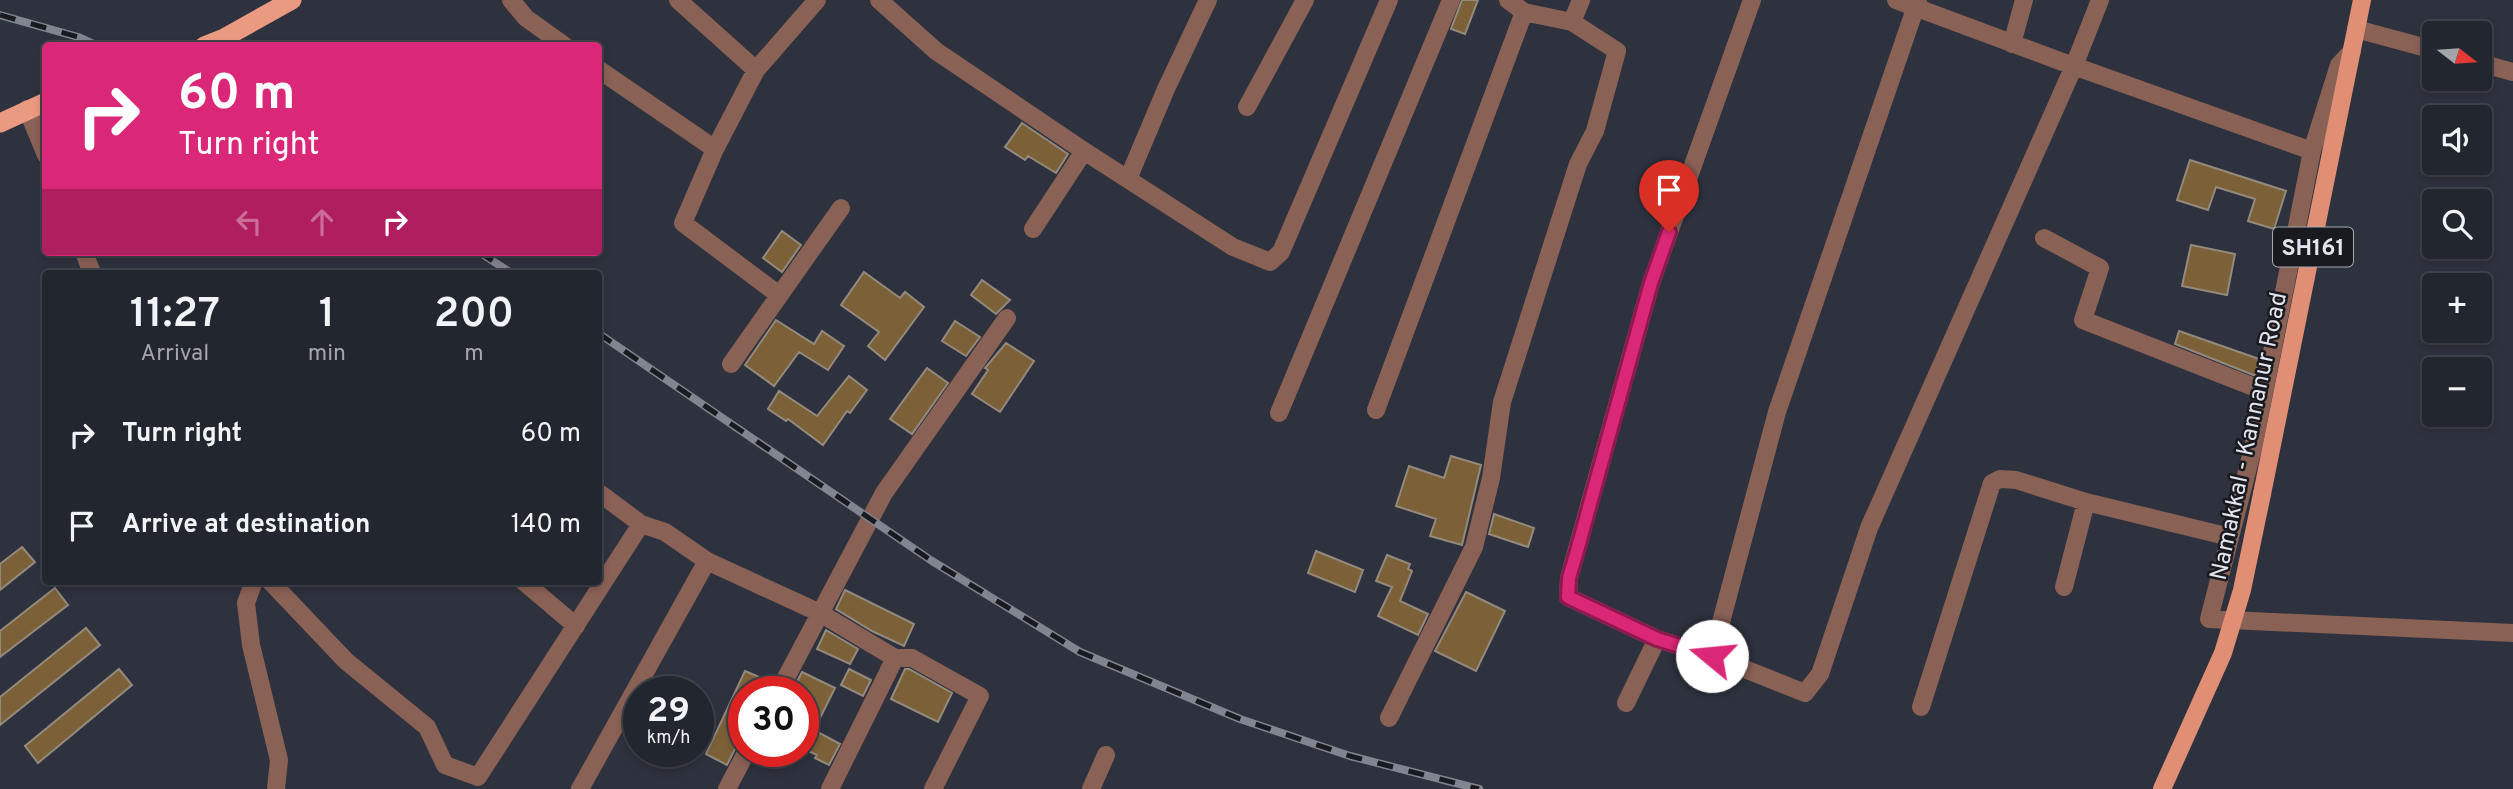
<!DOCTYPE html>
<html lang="en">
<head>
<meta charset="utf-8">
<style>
  body { margin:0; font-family:Overpass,sans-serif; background:#2a2e36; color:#f1f3f6; height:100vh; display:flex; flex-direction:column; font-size:26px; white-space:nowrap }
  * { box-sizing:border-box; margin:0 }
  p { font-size:23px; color:#a2a5aa }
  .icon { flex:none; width:38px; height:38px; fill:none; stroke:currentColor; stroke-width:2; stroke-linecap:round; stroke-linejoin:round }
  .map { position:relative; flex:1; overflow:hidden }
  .sheet { position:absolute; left:42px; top:270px; width:560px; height:315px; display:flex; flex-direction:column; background:#22262e; border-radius:7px; box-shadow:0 4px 10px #0003,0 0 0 2px #3f434a }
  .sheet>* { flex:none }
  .banner { position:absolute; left:42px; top:42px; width:560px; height:214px; border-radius:7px; box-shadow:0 4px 10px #0003,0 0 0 2px #3f434a; background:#db2777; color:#fff; overflow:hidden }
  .needle { width:46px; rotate:107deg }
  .fabs { position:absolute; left:2422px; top:21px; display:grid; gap:14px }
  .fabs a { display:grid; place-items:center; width:70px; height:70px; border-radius:7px; background:#22262e; box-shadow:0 4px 10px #0003,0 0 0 2px #3f434a; font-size:35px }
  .speed { position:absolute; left:623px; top:676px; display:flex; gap:14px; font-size:35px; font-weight:700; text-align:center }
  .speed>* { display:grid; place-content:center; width:91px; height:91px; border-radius:50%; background:#22262e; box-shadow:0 4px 10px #0003,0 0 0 2px #3f434a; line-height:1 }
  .speed small { font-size:18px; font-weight:400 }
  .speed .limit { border:10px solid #d22; background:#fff; color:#111 }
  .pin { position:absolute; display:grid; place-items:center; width:60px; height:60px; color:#fff; margin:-72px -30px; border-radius:50% 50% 50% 0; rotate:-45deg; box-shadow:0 0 7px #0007 }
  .pin .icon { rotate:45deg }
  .me { position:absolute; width:77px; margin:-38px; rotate:287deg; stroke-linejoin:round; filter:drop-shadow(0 0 5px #0008) }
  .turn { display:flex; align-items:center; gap:24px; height:147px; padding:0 21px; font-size:32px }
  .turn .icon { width:91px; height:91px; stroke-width:2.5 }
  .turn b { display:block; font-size:49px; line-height:60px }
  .lanes { display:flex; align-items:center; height:66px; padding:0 21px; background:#0003; justify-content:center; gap:35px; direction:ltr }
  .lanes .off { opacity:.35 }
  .eta { display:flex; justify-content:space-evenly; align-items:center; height:119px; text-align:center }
  .eta b { font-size:42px; font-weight:600; line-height:49px }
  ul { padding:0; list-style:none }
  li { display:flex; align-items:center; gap:21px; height:91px; padding:0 21px }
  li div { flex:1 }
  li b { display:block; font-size:26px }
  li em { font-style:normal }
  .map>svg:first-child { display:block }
</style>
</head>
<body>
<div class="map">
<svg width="2513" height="789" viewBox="0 0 2513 789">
  <rect width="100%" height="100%" fill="#2e323e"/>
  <!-- building -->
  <path fill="#7c6138" stroke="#938a7d" stroke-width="2" d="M1462 0H1478L1465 34 1451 29Z
    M1022 123 1068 154 1056 173 1028 156 1025 160 1005 147Z
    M2190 160 2286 191 2274 229 2248 221 2255 199 2216 187 2208 210 2177 200Z
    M782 231 801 245 782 272 763 258Z
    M2191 245 2235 254 2227 295 2182 286Z
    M864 272 900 298 905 292 924 307 885 360 868 346 879 332 841 305Z
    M982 280 1010 300 996 314 971 295Z
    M776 320 814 344 822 331 844 346 828 370 799 352 774 386 745 365Z
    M955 321 980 337 966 356 942 341Z
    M2179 331 2259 359 2256 376 2175 344Z
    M1006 343 1034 361 1000 412 972 394 988 370 985 368Z
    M927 368 948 383 912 434 890 419Z
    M849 376 867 390 850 413 847 411 823 445 788 419 786 421 768 409 779 391 817 416Z
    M1451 456 1481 465 1462 545 1430 536 1436 519 1396 506 1409 466 1444 478Z
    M1494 514 1534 528 1528 547 1489 534Z
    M22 547 35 562 0 590V564Z
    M1316 551 1363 570 1355 592 1308 573Z
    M1387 555 1410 564 1408 569 1412 571 1400 601 1428 614 1418 635 1378 616 1392 587 1376 581Z
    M55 588 68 605 0 657V631Z
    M845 590 914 624 904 646 872 631 836 609Z
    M1466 592 1505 611 1476 671 1435 651Z
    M86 628 100 645 0 725V697Z
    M826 630 858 649 850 664 817 649Z
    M119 669 132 685 38 763 25 746Z
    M849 669 871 680 863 696 841 685Z
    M905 669H909L952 693 938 722 891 699Z
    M745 671 771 682 768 691H744V740L737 745 727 765 706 754Z
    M802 672 835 688 814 730 840 744 829 765 815 758 817 755 804 749 803 752V691H792Z"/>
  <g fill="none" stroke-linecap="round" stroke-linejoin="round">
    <!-- minor -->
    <path stroke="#8a6155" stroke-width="18" d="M511 0 526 18 565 46
      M678 0 756 70
      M879 0 936 51 1084 151 1233 247 1270 262 1281 252 1389 0
      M1752 0 1651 283 1569 578 1568 597 1657 639 1712 656 1805 693 1820 674 1869 528 2074 66 2100 0
      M1896 0 2057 60 2312 151
      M1572 22 1581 0
      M2356 29 2434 50
      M2012 44 2024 0
      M2352 51 2339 65 2312 151 2253 448 2209 619 2513 633
      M2480 63 2513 72
      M598 69 715 149
      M1247 107 1305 0
      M27 109 46 155
      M1128 179 1166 89 1208 0
      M1033 229 1084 151
      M2044 238 2100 268 2083 320 2264 391
      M84 252 92 273
      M779 295 683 223 715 149 756 70 817 0
      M731 364 841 208
      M1376 410 1524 12
      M1279 413 1451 0
      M598 492 641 524 665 532 707 561 820 613 895 658H912L980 696 933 789
      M254 581 246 603 251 645 279 760 276 789
      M270 581 346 661 427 727 445 765 478 777 641 524
      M523 581 576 626
      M2064 587 2086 502
      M1712 656 1777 412 1918 0
      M779 691 884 493 1007 318
      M1626 703 1657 639
      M1921 707 1992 483 2000 479 2016 480 2086 502 2230 537
      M1389 718 1474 547 1491 478 1502 402 1578 164 1595 131 1617 51 1572 22 1524 12 1508 0
      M580 789 707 561
      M727 789 747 751
      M830 789 895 658
      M1091 789 1106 755"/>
    <!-- primary -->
    <path stroke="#e08e74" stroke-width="18" d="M2262 494 2362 0"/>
    <!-- trunk -->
    <path stroke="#ea9a80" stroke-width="19" d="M204 46 224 38 292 0
      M0 123 46 102"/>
    <!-- rail casing -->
    <g stroke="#81858f" stroke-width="8">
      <path id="rail" d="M0 15 78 37 98 46
        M479 252 511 273
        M598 333 932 561 1080 652 1240 719 1350 756 1479 789"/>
    </g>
    <!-- rail -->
    <use href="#rail" stroke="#181a1f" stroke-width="5" stroke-dasharray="16" stroke-linecap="butt"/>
    <!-- primary-bridge -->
    <path stroke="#e08e74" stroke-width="18" d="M2162 789 2223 653 2242 590 2262 494"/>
  </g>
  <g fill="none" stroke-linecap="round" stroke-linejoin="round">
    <!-- route casing -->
    <g stroke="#8e194d" stroke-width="18">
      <path id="route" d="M1669 232 1651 283 1577 551 1569 578 1568 597 1657 639 1712 656"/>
    </g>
    <!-- route -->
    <use href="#route" stroke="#db2777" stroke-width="12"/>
  </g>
  <g text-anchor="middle" stroke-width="5" stroke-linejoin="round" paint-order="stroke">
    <!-- shield labels -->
    <rect fill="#181a1f" stroke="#a5a8af" stroke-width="2" x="2273" y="227.5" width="80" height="39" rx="5"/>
    <g font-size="23" font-weight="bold" fill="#e2e5ed">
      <text x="2313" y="255">SH161</text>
    </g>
    <!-- street labels -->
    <g font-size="24" fill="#e2e5ed" stroke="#181a1f">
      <text transform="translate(2248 436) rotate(-78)" y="8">Namakkal - Kannanur Road</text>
    </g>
  </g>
</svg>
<div class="fabs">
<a><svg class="needle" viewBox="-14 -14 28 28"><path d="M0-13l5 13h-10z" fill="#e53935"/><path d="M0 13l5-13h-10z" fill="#a2a5aa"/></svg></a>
<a><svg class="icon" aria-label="sound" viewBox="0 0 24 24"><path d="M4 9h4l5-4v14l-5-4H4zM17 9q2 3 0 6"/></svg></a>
<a><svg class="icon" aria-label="search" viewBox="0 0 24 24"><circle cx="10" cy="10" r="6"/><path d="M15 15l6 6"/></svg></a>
<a>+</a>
<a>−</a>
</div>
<div class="speed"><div>29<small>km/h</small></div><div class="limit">30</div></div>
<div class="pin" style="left:1669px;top:232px;background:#d93025"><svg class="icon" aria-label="arrive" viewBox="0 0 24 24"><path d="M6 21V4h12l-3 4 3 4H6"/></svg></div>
<svg class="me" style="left:1712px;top:656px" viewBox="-20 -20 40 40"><circle r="19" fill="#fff"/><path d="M0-13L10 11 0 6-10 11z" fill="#db2777"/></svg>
<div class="banner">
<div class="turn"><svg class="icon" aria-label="right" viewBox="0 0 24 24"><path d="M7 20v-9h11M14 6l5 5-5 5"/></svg><div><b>60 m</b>Turn right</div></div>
<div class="lanes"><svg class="icon off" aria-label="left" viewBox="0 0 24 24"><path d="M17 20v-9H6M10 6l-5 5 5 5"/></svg><svg class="icon off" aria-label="ahead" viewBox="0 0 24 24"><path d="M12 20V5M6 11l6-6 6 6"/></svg><svg class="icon" aria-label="right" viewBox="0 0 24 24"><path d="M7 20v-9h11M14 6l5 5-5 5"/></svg></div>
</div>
<section class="sheet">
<div class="eta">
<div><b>11:27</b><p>Arrival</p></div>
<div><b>1</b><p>min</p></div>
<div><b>200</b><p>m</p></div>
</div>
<ul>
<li><svg class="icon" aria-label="right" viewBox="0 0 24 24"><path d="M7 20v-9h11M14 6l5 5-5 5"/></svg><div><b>Turn right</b></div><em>60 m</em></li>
<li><svg class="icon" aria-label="arrive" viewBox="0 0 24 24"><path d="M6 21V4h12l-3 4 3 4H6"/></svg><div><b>Arrive at destination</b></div><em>140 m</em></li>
</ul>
</section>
</div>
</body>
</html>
